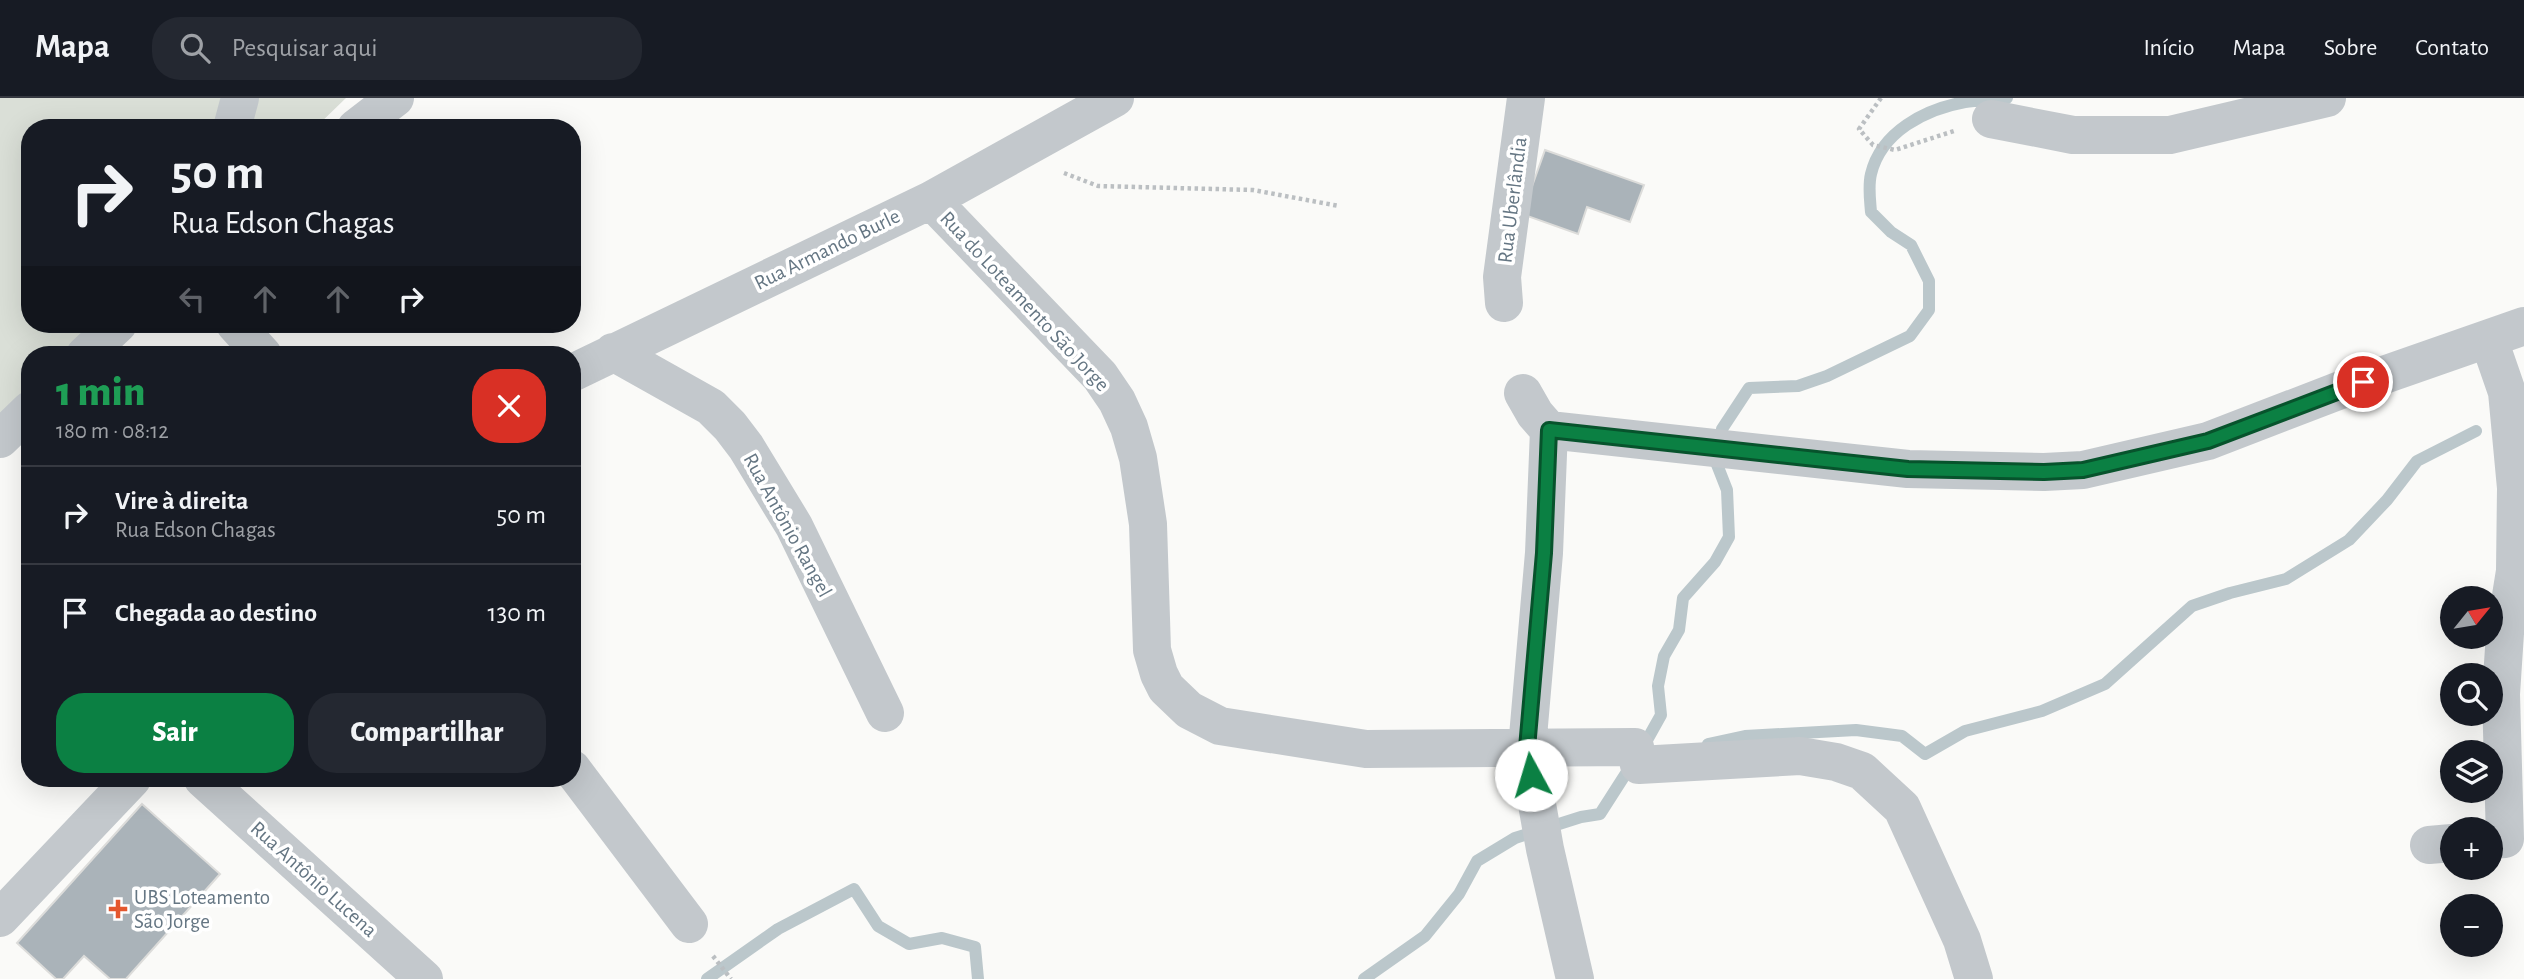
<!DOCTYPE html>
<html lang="pt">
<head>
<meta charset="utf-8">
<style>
  body { margin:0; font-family:"Alegreya Sans",sans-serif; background:#242831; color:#f1f3f6; height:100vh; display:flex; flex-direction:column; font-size:26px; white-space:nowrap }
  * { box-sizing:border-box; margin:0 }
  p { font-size:23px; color:#9ea1a6 }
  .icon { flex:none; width:38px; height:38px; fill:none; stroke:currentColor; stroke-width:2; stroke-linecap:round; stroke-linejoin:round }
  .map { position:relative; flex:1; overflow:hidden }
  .drawer { position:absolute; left:21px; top:248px; width:560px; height:441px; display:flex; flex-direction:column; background:#171b24; border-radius:28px; box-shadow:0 7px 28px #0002 }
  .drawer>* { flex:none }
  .top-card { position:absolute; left:21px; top:21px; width:560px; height:214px; border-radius:28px; box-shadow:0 7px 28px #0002; background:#171b24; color:#f1f3f6; overflow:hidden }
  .needle { width:46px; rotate:60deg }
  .buttons { position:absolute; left:2440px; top:488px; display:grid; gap:14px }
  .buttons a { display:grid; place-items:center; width:63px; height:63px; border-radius:50%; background:#171b24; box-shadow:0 7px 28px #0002; font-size:35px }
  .pin { position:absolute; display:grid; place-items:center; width:60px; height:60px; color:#fff; margin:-30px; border:4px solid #fff; border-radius:50%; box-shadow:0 2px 7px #0007 }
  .me { position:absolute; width:77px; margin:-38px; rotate:354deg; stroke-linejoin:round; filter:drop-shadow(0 0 5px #0008) }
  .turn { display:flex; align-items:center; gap:24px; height:147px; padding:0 35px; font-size:32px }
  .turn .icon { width:91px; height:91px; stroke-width:2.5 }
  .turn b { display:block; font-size:49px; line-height:60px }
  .lanes { display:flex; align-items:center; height:66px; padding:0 35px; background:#0003; justify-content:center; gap:35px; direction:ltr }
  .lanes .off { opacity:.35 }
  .round { display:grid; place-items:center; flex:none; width:74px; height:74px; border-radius:28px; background:#242831 }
  .overview { display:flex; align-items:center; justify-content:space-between; height:119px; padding:0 35px }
  h1 { font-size:42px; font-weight:800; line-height:52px; color:#1e9e55 }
  .cta { display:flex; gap:14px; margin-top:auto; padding:14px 35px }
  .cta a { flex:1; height:80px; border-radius:28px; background:#0b8043; color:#fff; font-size:28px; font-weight:800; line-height:80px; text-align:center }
  .cta a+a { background:#242831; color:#f1f3f6 }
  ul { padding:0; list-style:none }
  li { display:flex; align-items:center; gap:21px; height:98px; padding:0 35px; border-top:2px solid #363941 }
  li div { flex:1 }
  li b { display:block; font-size:26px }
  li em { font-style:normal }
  header { display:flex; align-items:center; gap:42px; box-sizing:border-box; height:98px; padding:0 35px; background:#171b24; border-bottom:2px solid #363941 }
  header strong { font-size:33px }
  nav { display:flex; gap:38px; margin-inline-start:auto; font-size:24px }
  .search { width:490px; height:63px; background:#242831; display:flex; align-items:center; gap:18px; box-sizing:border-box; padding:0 24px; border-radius:28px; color:#9ea1a6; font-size:26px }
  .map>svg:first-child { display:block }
</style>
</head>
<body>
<header>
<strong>Mapa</strong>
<div class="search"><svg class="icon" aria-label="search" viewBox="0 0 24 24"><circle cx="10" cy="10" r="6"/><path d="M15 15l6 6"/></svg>Pesquisar aqui</div>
<nav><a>Início</a><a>Mapa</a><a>Sobre</a><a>Contato</a></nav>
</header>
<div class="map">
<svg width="2524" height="881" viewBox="0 0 2524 881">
  <rect width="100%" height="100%" fill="#fafaf8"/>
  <!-- green -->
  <path fill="#dadfd7" d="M0 0H346L315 30H30V226H95L63 257H30V290L0 323Z"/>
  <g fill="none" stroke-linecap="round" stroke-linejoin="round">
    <!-- stream -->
    <path stroke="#bbc7cb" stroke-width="12" d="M1708 646 1745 638 1856 632 1902 638 1925 656 1965 633 2042 613 2105 586 2192 508 2230 495 2286 481 2349 442 2387 402 2417 363 2476 333
      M1642 651 1661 617 1658 588 1664 558 1679 532 1683 500 1715 464 1729 439 1727 392 1716 364 1722 331 1749 290 1798 288 1827 278 1910 238 1929 212V183L1911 147 1891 134 1871 114C1870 101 1868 88 1871 76 1881 34 1925 11 1965 4 1977 2 1991 3 2003 3L2007 0
      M707 881 778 831 854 791 878 828 909 846 942 840 975 849 978 881
      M1364 881 1425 838 1459 796 1477 763 1515 740 1581 719 1600 716 1632 666"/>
  </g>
  <!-- building -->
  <path fill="#aab3b9" stroke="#dcdcda" stroke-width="2" d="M1545 52 1644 87 1630 124 1587 109 1578 136 1522 116Z
    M142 706 220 776 126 881H110L84 858 63 881H56L17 845Z"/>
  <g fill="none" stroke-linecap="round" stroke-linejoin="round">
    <!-- path -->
    <path stroke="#bbbfc2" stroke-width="4.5" stroke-dasharray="3.5 3.5" stroke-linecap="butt" d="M1881 0 1859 31 1873 47 1895 52 1954 33
      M1064 75 1098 88 1253 92 1339 108
      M713 858 731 881"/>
    <!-- minor -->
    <path stroke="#c3c8cc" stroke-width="38" d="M1991 21 2073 37H2170L2327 0
      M232 30 240 0
      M356 30 395 0
      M931 102 1100 278 1117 303 1129 329 1138 360 1148 426 1152 552 1159 576 1166 590 1189 612 1220 628 1366 651 1635 649 1639 667 1800 658 1836 664 1862 673 1902 710 1962 842 1974 881
      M1504 205 1502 179 1526 0
      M235 226 263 257
      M2489 242 2507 294 2516 390 2515 473 2505 535 2501 596 2505 741 2490 742
      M613 254 711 309 730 328 746 349 794 428 885 615
      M85 257 118 226
      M572 275 931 102 1115 0
      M1523 295 1535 316 1549 332 1544 455 1527 650 1545 751 1575 881
      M1549 332 1908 371 2044 374 2083 372 2208 343 2338 293 2524 228
      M0 341 30 312
      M572 671 689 826
      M203 681 424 881
      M2429 747 2452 745
      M0 820 132 681"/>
  </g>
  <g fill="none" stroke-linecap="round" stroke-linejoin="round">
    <!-- route casing -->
    <g stroke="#07532c" stroke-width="18">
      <path id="route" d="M1531 677 1527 650 1544 455 1549 332 1908 371 2044 374 2083 372 2208 343 2363 284"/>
    </g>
    <!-- route -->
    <use href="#route" stroke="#0b8043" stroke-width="12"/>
  </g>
  <!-- markers -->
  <path fill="#e4572e" stroke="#fff" stroke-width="2.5" d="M114.5 800.5h7v7h7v7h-7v7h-7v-7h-7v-7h7z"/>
  <g text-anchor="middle" stroke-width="7" stroke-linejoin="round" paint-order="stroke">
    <!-- street labels -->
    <g font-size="21" fill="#657683" stroke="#fff">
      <text transform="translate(1512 102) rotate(-83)" y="7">Rua Uberlândia</text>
      <text transform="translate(827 151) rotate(-26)" y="7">Rua Armando Burle</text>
      <text transform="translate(1025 203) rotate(47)" y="7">Rua do Loteamento São Jorge</text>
      <text transform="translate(788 427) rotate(61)" y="7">Rua Antônio Rangel</text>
      <text transform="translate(314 781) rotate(42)" y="7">Rua Antônio Lucena</text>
    </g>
    <!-- poi labels -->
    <g font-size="21" fill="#657683" stroke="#fff" text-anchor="start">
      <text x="134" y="806">UBS Loteamento<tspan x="134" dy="24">São Jorge</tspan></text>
    </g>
  </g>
</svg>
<div class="buttons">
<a><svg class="needle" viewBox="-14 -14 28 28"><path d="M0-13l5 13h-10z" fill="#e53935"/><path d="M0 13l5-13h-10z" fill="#9ea1a6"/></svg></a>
<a><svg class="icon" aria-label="search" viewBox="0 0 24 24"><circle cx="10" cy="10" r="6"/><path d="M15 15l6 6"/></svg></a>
<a><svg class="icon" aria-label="layers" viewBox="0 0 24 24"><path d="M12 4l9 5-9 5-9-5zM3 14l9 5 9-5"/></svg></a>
<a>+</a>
<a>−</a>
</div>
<div class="pin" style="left:2363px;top:284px;background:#d93025"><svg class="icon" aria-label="arrive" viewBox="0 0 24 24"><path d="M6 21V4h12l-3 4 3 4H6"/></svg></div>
<svg class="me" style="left:1531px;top:677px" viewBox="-20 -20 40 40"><circle r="19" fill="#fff"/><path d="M0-13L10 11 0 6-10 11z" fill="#0b8043"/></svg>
<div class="top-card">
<div class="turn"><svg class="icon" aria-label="right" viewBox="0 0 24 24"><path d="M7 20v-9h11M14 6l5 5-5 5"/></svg><div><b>50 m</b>Rua Edson Chagas</div></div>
<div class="lanes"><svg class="icon off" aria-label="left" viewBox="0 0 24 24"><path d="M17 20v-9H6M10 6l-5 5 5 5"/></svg><svg class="icon off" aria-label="ahead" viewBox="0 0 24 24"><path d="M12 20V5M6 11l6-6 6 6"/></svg><svg class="icon off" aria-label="ahead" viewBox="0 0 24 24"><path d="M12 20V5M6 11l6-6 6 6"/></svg><svg class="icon" aria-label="right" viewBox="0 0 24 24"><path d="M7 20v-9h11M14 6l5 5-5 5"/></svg></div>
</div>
<section class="drawer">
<div class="overview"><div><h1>1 min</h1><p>180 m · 08:12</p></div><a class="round" style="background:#d93025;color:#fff"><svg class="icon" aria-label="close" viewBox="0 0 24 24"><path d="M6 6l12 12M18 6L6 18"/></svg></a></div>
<ul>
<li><svg class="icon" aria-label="right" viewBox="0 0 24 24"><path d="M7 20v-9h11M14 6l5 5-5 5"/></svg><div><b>Vire à direita</b><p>Rua Edson Chagas</p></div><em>50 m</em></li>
<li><svg class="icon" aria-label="arrive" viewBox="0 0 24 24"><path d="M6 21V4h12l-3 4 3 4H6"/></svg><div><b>Chegada ao destino</b></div><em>130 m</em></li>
</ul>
<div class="cta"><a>Sair</a><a>Compartilhar</a></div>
</section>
</div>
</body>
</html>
